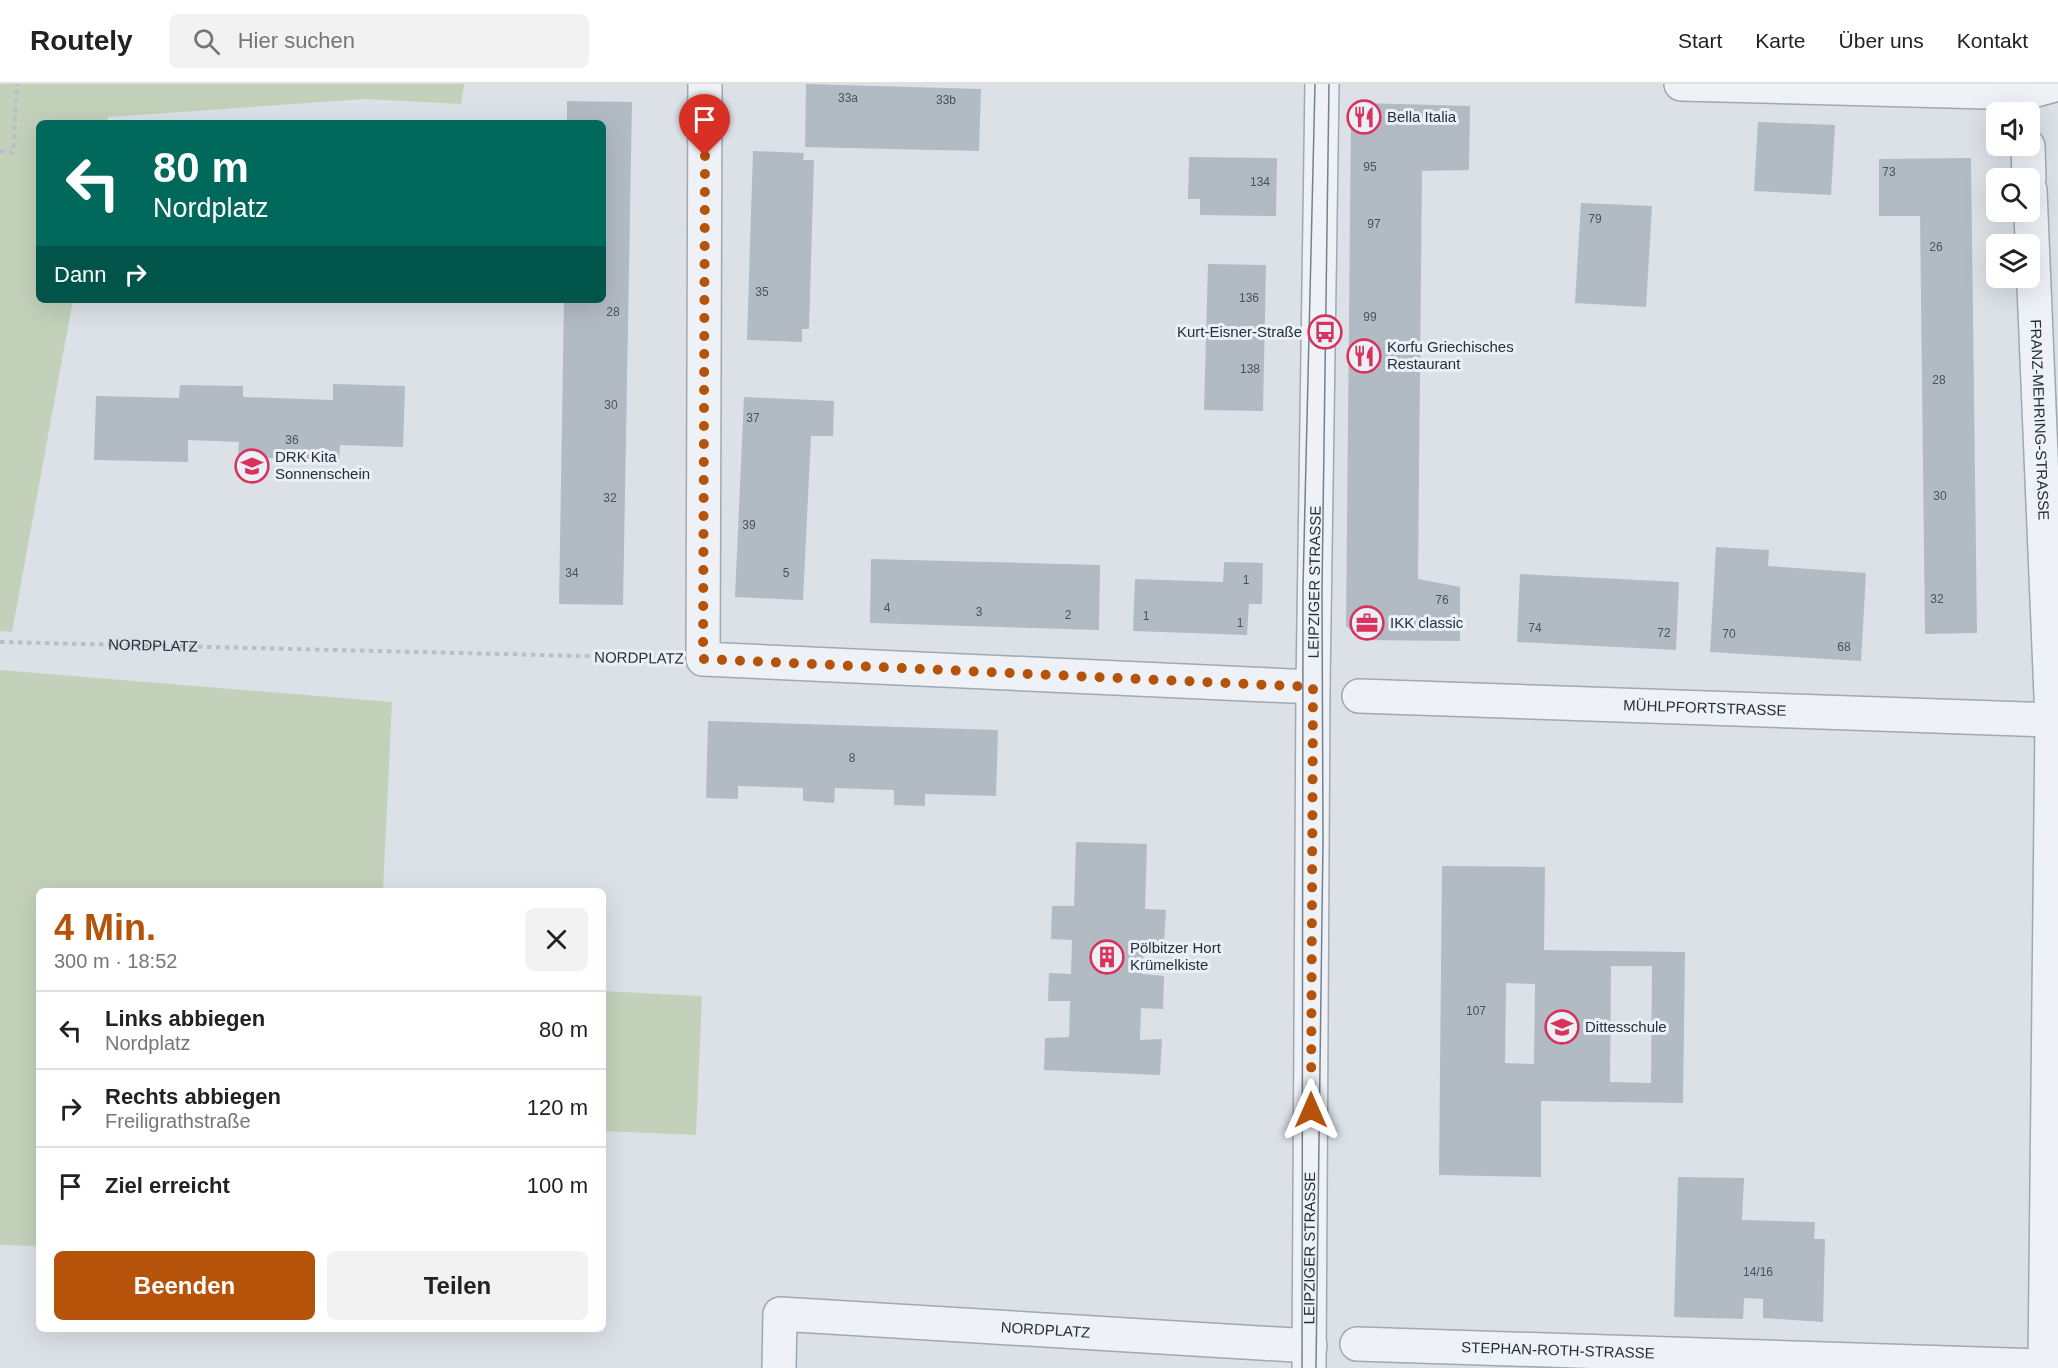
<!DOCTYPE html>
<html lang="de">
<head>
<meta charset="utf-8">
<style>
  body { margin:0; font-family:Arial,sans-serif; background:#f2f2f2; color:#222; height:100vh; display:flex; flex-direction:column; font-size:22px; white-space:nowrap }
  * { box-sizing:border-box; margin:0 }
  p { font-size:20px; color:#767676 }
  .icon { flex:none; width:33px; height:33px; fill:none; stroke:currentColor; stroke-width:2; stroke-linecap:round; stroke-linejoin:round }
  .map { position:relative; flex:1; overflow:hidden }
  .panel { position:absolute; left:36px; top:804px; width:570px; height:444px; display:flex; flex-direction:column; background:#fff; border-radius:9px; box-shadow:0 6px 24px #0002 }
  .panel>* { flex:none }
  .hud { position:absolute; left:36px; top:36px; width:570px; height:183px; border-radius:9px; box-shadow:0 6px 24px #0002; background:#00695c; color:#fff; overflow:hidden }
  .tools { position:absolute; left:1986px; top:18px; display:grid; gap:12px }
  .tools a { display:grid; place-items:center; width:54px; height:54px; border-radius:9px; background:#fff; box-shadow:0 6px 24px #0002; font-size:30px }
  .pin { position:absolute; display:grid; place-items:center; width:51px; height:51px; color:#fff; margin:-62px -26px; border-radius:50% 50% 50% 0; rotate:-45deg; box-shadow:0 0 6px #0007 }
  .pin .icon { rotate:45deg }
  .me { position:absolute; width:66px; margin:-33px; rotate:0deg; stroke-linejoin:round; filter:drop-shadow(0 0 4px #0008) }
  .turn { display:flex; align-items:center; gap:21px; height:126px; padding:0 18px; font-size:27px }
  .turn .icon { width:78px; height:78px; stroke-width:2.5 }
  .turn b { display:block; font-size:42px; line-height:51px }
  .then { display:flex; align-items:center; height:57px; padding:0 18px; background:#0003; gap:12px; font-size:22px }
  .round { display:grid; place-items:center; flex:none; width:63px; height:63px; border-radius:9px; background:#f2f2f2 }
  .summary { display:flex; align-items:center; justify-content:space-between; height:102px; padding:0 18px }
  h1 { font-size:36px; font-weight:800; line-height:45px; color:#b45309 }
  .cta { display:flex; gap:12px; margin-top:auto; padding:12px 18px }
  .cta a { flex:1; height:69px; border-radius:9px; background:#b45309; color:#fff; font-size:24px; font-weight:800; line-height:69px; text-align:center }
  .cta a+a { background:#f2f2f2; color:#222 }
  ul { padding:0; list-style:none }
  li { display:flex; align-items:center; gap:18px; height:78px; padding:0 18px; border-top:2px solid #e0e0e0 }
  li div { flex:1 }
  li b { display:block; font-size:22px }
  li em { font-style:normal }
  header { display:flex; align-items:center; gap:36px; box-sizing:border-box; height:84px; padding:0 30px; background:#fff; border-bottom:2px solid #e0e0e0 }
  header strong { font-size:28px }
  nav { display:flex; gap:33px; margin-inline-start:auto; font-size:21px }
  .search { width:420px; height:54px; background:#f2f2f2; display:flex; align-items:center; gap:15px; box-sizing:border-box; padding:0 21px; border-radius:9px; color:#767676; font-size:22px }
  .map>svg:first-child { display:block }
</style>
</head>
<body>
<header>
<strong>Routely</strong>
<div class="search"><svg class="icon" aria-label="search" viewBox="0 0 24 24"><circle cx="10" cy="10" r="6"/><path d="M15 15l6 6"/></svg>Hier suchen</div>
<nav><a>Start</a><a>Karte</a><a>Über uns</a><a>Kontakt</a></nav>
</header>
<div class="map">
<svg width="2058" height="1284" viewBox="0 0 2058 1284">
  <rect width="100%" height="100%" fill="#dbe1e7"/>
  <!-- green -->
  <path fill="#c3d1bb" d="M0 0H464L461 20 365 15 108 33 106 39H39V216H73L12 548 0 547Z
    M0 586 392 618 383 807H39V1162L0 1161Z
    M603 907 702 912 696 1051 603 1047Z"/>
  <!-- building -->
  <path fill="#b2bac4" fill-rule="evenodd" d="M806 0 981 5 979 67 805 63Z
    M567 17 632 18 623 521 559 520 564 216H603V39H567Z
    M1361 19 1470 22 1469 86 1422 87 1418 495 1460 503V557L1362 556 1346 542 1351 30Z
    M1758 38 1835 41 1831 111 1754 107Z
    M753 67 804 69 803 76H814L809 245H802V258L747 256Z
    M1189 73 1277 74 1276 132 1200 131V115H1188Z
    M1971 74 1977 549 1925 550 1920 132H1879V75Z
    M1581 119 1652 122 1646 223 1575 219Z
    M1208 180 1266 181 1263 327 1204 326Z
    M333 300 405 302 403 363 340 361 339 376 238 373 239 358 188 356V378L94 376 96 312 179 314 180 301 243 302V313L333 316Z
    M744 313 834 317 833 352H811L803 516 735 513Z
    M1716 463 1769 466 1768 482 1866 489 1861 577 1710 568Z
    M871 475 1100 481 1099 546 870 539Z
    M1224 478 1263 479 1262 520H1249L1247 551 1133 547 1135 495 1223 498Z
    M1520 490 1679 498 1676 566 1517 558Z
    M708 637 998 646 996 712 925 710V722L894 721V706L835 704 834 719 805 717 803 716V704L738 702V715L706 714Z
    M1076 758 1147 760 1145 825 1166 826 1164 857H1144L1142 890 1164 892 1163 925 1141 924 1140 956 1162 955 1160 991 1044 986 1045 954 1069 953 1070 917H1048L1049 889 1071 890 1072 856 1051 855 1052 822H1074Z
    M1442 782 1545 783 1544 866 1685 868 1683 1019 1541 1017V1093L1439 1091ZM1611 882H1652L1651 999 1610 998ZM1506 899 1535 900 1534 980 1505 979Z
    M1678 1093 1744 1094 1742 1136 1815 1138 1814 1155H1825L1823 1238 1763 1234V1215L1744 1214 1743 1235 1674 1233Z"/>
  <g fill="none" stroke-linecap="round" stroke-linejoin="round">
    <!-- minor casing -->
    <g stroke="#a0a8b1" stroke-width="36">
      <g id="minor">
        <path d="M705 0 703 575 1313 603"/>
        <path d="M1681 0 2025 9 2058 0"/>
        <path d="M2028 62 2029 94"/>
        <path id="s2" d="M2030 106 2052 636 2045 1284"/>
        <path id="s3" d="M1359 612 2052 636"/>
        <path id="s4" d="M1357 1260 2045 1282"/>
        <path id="s5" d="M779 1284 780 1230 1310 1262"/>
        <path id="s6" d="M1309 1284 1313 603 1322 0"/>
      </g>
    </g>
    <!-- path -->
    <g stroke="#b9bfc5" stroke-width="4" stroke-dasharray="4.5 4.5" stroke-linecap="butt">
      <path d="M0 67 13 69 17 0"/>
      <path id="s1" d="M0 558 669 574"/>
    </g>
    <!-- minor -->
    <use href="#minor" stroke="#eef1f5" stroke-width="33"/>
    <!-- tram -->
    <path stroke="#738292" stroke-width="1.5" d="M1302 1284 1303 503 1315 0
      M1316 1284 1323 757 1322 506 1329 0"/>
  </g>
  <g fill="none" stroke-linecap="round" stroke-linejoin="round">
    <!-- route -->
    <path stroke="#b45309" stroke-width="10" stroke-dasharray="0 18" d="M705 72 703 575 1313 603 1311 1026"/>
  </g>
  <!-- icons -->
  <defs>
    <g id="restaurant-ring" transform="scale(1.725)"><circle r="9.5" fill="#eaf0f5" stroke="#d9335d" stroke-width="1.5"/><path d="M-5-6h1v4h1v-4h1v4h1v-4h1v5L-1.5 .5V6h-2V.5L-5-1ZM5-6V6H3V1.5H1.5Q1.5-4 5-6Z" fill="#d9335d"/></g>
    <g id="bus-ring" transform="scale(1.725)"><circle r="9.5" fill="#eaf0f5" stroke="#d9335d" stroke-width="1.5"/><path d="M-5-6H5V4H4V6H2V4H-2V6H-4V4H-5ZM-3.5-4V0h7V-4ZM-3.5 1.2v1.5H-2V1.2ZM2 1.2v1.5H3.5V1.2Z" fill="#d9335d"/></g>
    <g id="school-ring" transform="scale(1.725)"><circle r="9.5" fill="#eaf0f5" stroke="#d9335d" stroke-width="1.5"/><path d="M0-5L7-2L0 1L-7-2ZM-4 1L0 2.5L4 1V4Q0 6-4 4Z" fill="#d9335d"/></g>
    <g id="office-ring" transform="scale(1.725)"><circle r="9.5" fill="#eaf0f5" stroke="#d9335d" stroke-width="1.5"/><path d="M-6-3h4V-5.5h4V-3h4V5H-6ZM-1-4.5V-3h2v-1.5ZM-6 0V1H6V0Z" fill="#d9335d"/></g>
    <g id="building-ring" transform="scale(1.725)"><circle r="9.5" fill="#eaf0f5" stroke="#d9335d" stroke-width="1.5"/><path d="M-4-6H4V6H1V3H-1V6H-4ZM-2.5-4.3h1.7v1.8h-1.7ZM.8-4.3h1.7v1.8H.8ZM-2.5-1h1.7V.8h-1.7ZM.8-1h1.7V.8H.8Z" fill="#d9335d"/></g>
  </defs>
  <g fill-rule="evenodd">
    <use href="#restaurant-ring" x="1364" y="33"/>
    <use href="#bus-ring" x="1325" y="248"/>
    <use href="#restaurant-ring" x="1364" y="272"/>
    <use href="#school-ring" x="252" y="382"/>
    <use href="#office-ring" x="1367" y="539"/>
    <use href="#building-ring" x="1107" y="873"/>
    <use href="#school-ring" x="1562" y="943"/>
  </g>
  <g text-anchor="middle" stroke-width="6" stroke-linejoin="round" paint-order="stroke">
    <!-- number labels -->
    <g font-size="12" fill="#485260">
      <text x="848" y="18">33a</text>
      <text x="946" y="20">33b</text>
      <text x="1370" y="87">95</text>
      <text x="1889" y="92">73</text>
      <text x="1260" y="102">134</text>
      <text x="1595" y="139">79</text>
      <text x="1374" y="144">97</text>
      <text x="1936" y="167">26</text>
      <text x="762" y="212">35</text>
      <text x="1249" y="218">136</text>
      <text x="613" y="232">28</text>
      <text x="1370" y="237">99</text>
      <text x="1250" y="289">138</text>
      <text x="1939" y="300">28</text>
      <text x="611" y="325">30</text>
      <text x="753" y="338">37</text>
      <text x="292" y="360">36</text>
      <text x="1940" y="416">30</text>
      <text x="610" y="418">32</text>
      <text x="749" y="445">39</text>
      <text x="572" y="493">34</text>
      <text x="786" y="493">5</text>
      <text x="1246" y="500">1</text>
      <text x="1937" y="519">32</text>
      <text x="1442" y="520">76</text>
      <text x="887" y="528">4</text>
      <text x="979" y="532">3</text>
      <text x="1068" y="535">2</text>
      <text x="1146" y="536">1</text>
      <text x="1240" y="543">1</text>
      <text x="1535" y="548">74</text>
      <text x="1664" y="553">72</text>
      <text x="1729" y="554">70</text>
      <text x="1844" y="567">68</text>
      <text x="852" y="678">8</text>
      <text x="1476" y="931">107</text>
      <text x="1758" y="1192">14/16</text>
    </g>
    <!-- poi labels -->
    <g font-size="15" fill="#24303e" stroke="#eaf0f5" text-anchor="start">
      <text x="1387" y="38">Bella Italia</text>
      <text x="1302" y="253" text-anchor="end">Kurt-Eisner-Straße</text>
      <text x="1387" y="268">Korfu Griechisches<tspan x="1387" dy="17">Restaurant</tspan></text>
      <text x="275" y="378">DRK Kita<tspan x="275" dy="17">Sonnenschein</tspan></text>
      <text x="1390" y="544">IKK classic</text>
      <text x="1130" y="869">Pölbitzer Hort<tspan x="1130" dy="17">Krümelkiste</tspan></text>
      <text x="1585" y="948">Dittesschule</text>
    </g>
    <!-- street labels -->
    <g font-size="15" fill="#24303e" stroke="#eaf0f5">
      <text dy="5" stroke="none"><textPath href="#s2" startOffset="230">FRANZ-MEHRING-STRASSE</textPath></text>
      <text dy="5" stroke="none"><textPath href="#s6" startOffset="786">LEIPZIGER STRASSE</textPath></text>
      <text dy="5" stroke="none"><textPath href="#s1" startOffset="153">NORDPLATZ</textPath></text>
      <text transform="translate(639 574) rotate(1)" y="5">NORDPLATZ</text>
      <text dy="5" stroke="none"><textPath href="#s3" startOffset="346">MÜHLPFORTSTRASSE</textPath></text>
      <text dy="5" stroke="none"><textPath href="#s6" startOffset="120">LEIPZIGER STRASSE</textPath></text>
      <text dy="5" stroke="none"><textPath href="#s5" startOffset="320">NORDPLATZ</textPath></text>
      <text dy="5" stroke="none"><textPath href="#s4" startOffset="201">STEPHAN-ROTH-STRASSE</textPath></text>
    </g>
  </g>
</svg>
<div class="tools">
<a><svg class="icon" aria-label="sound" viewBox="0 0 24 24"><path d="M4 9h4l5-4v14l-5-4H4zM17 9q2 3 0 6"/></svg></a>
<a><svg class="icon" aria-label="search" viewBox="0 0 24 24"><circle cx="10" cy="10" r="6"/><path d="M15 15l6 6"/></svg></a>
<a><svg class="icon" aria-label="layers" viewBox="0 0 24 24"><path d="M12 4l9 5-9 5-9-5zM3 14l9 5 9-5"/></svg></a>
</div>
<div class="pin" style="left:705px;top:72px;background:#d93025"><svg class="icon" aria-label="arrive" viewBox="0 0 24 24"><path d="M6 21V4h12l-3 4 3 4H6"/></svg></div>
<svg class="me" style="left:1311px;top:1026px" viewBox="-20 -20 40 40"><path d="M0-17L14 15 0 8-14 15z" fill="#b45309" stroke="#fff" stroke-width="4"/></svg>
<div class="hud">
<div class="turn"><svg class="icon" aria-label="left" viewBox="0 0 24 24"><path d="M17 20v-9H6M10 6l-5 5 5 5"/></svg><div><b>80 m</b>Nordplatz</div></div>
<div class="then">Dann<svg class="icon" aria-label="right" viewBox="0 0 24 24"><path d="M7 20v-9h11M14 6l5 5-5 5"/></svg></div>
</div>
<section class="panel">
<div class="summary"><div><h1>4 Min.</h1><p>300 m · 18:52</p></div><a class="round"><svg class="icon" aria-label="close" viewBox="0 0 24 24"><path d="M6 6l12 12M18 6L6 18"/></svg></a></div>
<ul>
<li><svg class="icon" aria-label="left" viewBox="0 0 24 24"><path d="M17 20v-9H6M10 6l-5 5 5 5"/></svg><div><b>Links abbiegen</b><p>Nordplatz</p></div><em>80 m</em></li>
<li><svg class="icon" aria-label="right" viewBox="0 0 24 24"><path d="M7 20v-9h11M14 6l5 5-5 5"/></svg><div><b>Rechts abbiegen</b><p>Freiligrathstraße</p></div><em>120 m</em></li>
<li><svg class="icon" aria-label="arrive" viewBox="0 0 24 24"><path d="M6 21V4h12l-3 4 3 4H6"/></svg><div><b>Ziel erreicht</b></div><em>100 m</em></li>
</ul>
<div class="cta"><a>Beenden</a><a>Teilen</a></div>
</section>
</div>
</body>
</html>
